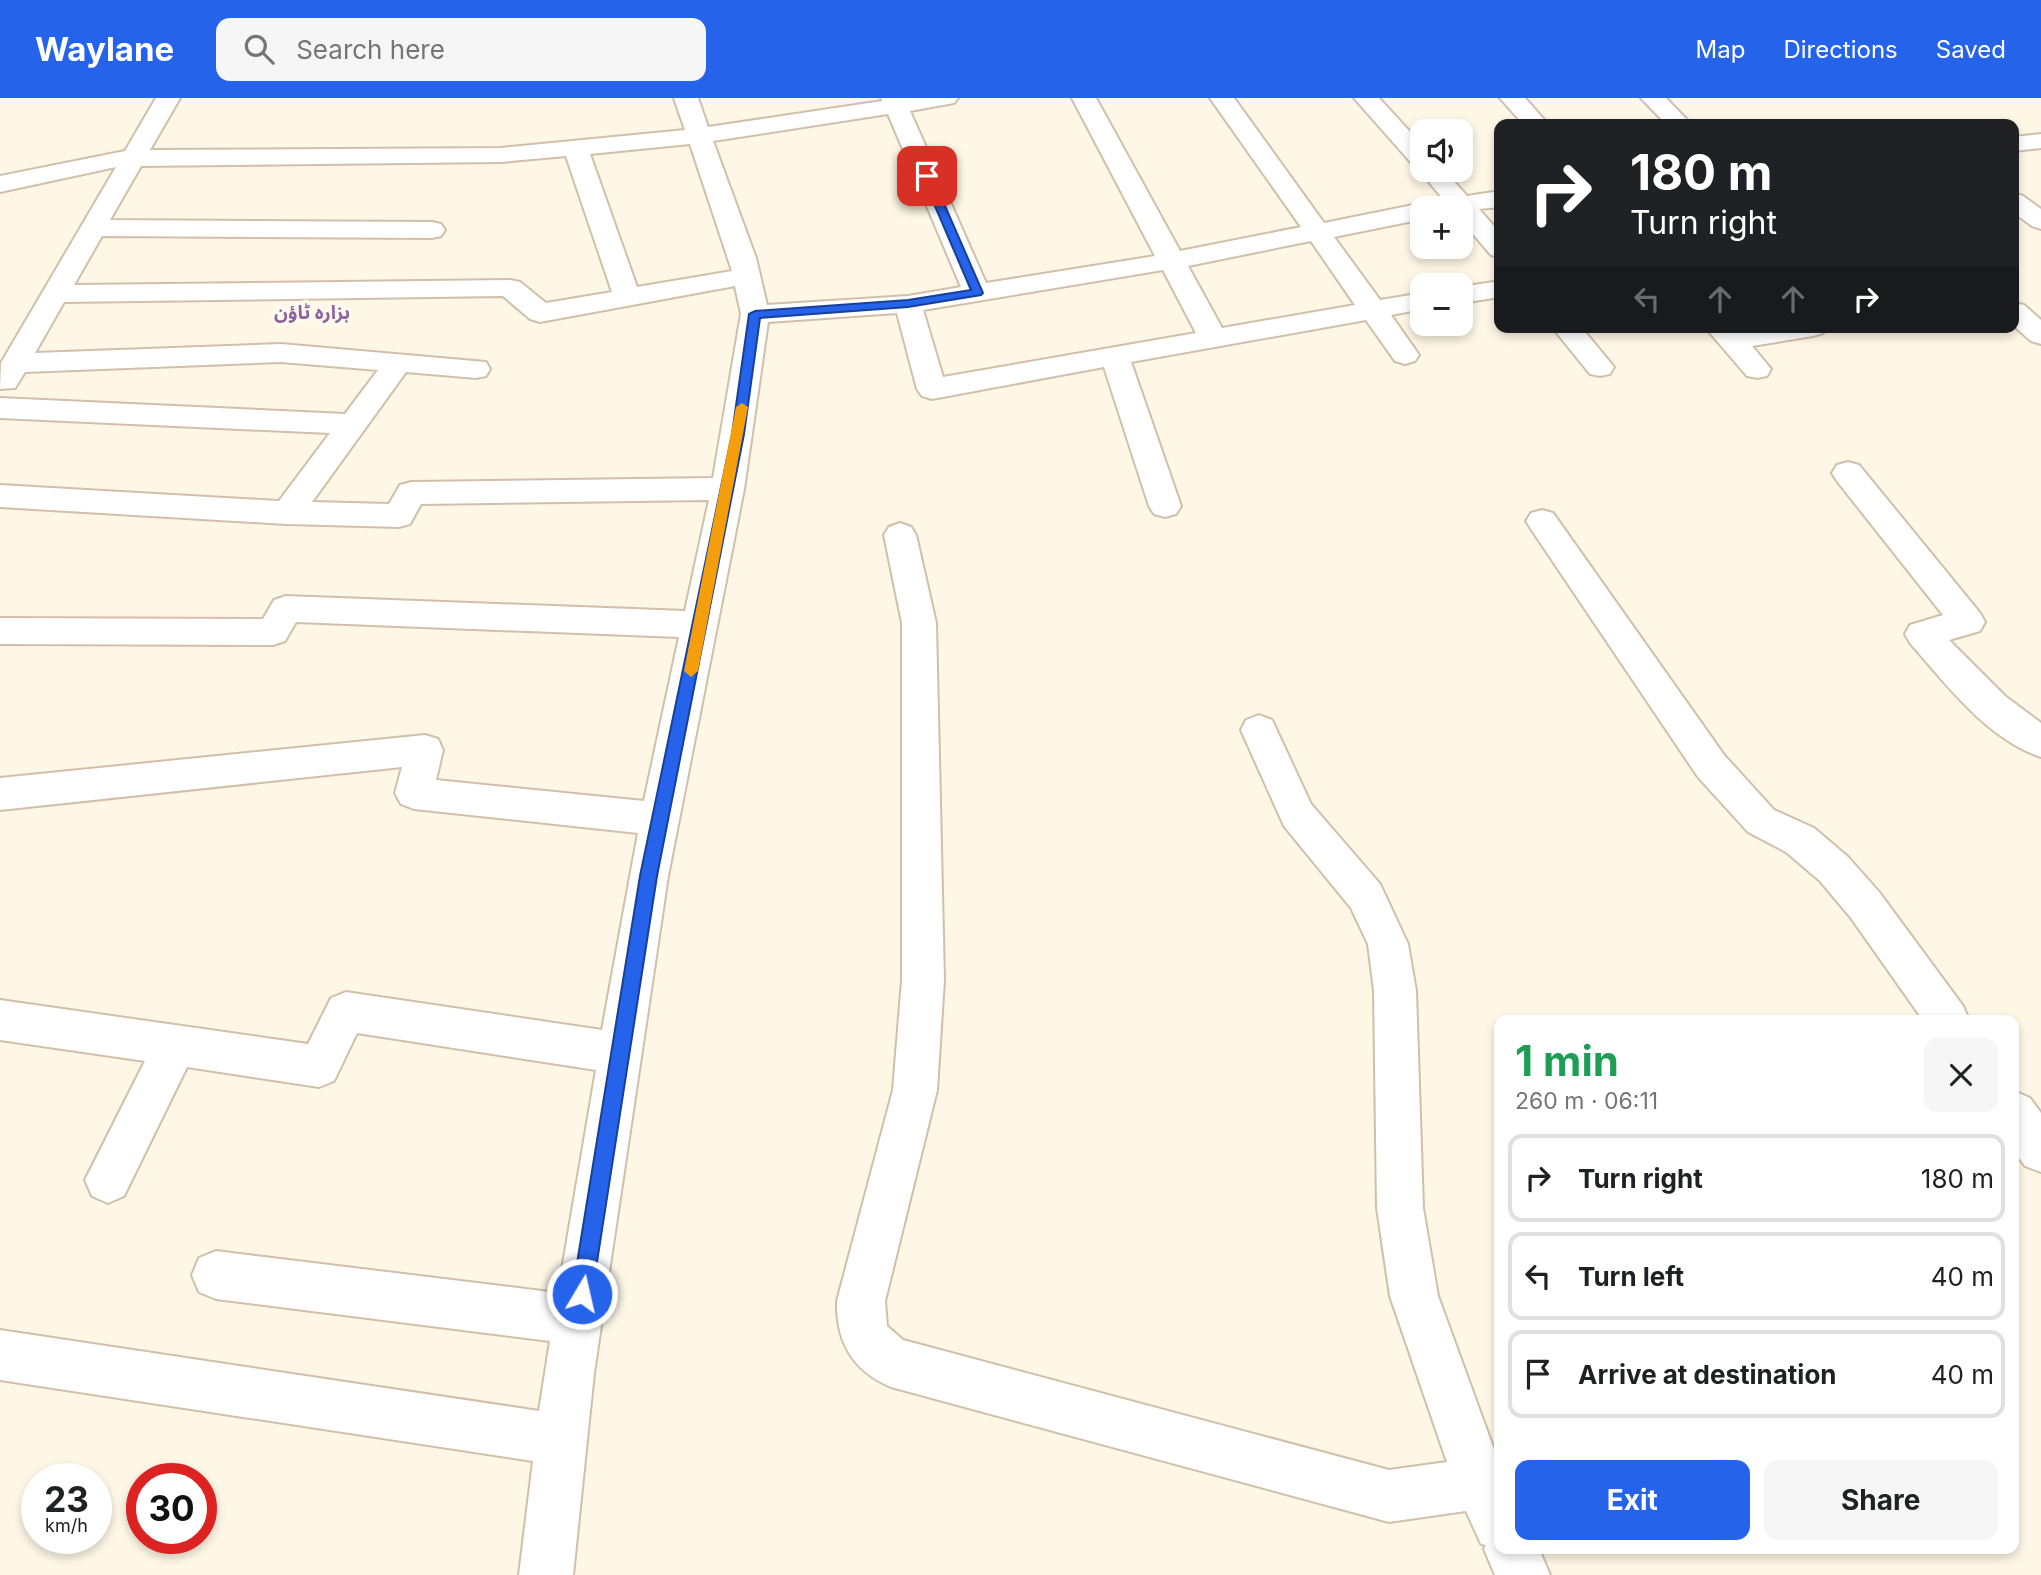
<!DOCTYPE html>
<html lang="en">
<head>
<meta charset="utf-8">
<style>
  body { margin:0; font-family:Inter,"Noto Sans Arabic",sans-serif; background:#f6f6f6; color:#202124; height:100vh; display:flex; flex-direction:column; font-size:26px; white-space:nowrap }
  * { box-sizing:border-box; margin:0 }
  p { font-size:23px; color:#757577 }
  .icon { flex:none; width:38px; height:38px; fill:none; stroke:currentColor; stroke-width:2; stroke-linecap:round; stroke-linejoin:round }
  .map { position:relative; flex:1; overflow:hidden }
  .drawer { position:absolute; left:1494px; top:917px; width:525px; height:539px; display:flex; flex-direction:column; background:#fff; border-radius:14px; box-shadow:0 4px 10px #0003 }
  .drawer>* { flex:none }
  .top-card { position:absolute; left:1494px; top:21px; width:525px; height:214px; border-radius:14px; box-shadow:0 4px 10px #0003; background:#202124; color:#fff; overflow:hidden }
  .controls { position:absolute; left:1410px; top:21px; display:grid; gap:14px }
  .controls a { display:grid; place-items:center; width:63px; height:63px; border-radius:14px; background:#fff; box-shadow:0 4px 10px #0003; font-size:35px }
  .speed { position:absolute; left:21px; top:1365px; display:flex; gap:14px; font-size:35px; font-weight:700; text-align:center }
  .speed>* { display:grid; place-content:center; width:91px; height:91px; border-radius:50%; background:#fff; box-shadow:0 4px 10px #0003; line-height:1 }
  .speed small { font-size:18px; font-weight:400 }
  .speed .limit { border:10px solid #d22; background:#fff; color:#111 }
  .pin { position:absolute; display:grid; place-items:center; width:60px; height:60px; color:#fff; margin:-30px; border-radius:14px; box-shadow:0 4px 10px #0006 }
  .me { position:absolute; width:77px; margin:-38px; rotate:9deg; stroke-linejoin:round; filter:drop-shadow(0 0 5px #0008) }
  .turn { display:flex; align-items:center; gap:24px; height:147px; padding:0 21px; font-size:32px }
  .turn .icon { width:91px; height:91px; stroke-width:2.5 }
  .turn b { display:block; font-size:49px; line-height:60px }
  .lanes { display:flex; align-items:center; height:66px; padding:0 21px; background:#0003; justify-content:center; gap:35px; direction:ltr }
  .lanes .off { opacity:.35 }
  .round { display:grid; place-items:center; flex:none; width:74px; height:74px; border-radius:14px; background:#f6f6f6 }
  .summary { display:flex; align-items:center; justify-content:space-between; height:119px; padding:0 21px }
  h1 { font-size:42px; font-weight:700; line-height:52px; color:#1e9e55 }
  .action { display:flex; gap:14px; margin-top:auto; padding:14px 21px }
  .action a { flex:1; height:80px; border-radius:14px; background:#2563eb; color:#fff; font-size:28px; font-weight:700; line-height:80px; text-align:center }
  .action a+a { background:#f6f6f6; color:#202124 }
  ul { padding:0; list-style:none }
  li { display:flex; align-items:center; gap:21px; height:88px; margin:0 14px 10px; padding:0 7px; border:4px solid #e0e0e0; border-radius:14px }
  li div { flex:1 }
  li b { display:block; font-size:26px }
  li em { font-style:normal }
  header { display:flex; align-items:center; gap:42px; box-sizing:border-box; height:98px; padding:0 35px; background:#2563eb; color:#fff }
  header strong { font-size:33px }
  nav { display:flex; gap:38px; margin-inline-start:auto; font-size:24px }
  .search { width:490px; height:63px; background:#f6f6f6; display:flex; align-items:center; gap:18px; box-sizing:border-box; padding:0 24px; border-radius:14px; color:#757577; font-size:26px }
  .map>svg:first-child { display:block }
</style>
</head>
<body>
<header>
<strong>Waylane</strong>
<div class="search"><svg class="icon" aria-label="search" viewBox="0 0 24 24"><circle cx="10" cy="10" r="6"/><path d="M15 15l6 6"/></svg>Search here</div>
<nav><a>Map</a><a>Directions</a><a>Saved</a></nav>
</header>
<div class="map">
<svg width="2041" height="1477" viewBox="0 0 2041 1477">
  <rect width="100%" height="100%" fill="#fef7e6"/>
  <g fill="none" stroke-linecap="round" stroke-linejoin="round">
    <!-- minor casing -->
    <g stroke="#d2bfaa" stroke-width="4">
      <path id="minor" d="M156 0H180L150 52 501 50 685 32 674 0H698L708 29 882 3 881 0H958L954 5 910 13 986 185 1155 158 1072 0H1096L1180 153 1301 129 1210 0H1234L1324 125 1423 105 1430 107 1433 104 1443 101 1419 72 1420 70 1414 68 1354 0H1379L1423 48V72H1444L1467 98 1500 93V109L1479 111 1500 135V159L1491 157 1461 122V110H1423V121L1334 139 1380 202 1423 195V211L1391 217 1419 257 1415 263 1405 266 1395 263 1366 222 1131 264 1181 408 1176 416 1165 419 1154 416 1149 408 1104 269 932 301 922 298 917 291 897 215 768 224 744 391 668 778 594 1275 573 1477H519L533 1363 0 1282V1232L539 1313 550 1243 216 1201 199 1194 192 1177 199 1160 216 1153 558 1195 596 972 357 935 334 983 319 989 187 969 124 1098 108 1105 92 1098 85 1082 145 963 0 942V902L308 946 331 900 346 894 602 932 638 735 414 711 401 706 395 695 402 669 0 712V680L425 637 438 641 443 652 436 682 644 703 679 539 296 524 285 543 273 547 0 546V520L263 521 274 502 286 498 685 513 709 402 421 406 410 426 399 429 287 426 0 409V387L279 403 330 335 0 320V300L345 316 378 272 281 264 25 274 15 290 0 291 1 265 116 69 0 94V78L125 53ZM888 16 961 189 908 198 767 207 756 160 713 43ZM690 46 732 173 637 189 590 56ZM566 58 612 194 546 205 520 184 510 182 74 187 102 138 432 140 441 138 445 132 441 126 432 124 110 122 141 68 501 64ZM1311 143 1355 207 1222 230 1188 168ZM1163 172 1196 235 943 279 923 212ZM735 188 741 216 713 380 411 384 400 387 389 406 312 404 406 274 476 280 486 278 490 271 486 264 281 246 35 255 64 204 503 198 530 221 540 224Z
        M1500 0H1525L1548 26H1523Z
        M1641 0H1666L1691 26H1666Z
        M2041 36V50L2014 53V39Z
        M2014 95 2023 98 2041 111V131L2032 128 2014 115Z
        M1500 183V199L1461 205V189Z
        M2014 205 2024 207 2041 222V246L2031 243 2014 228Z
        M1552 229H1581L1614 269 1610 276 1600 278 1590 276Z
        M1705 229H1735L1738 233 1760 229H1827L1823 235 1813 238 1752 248 1771 271 1767 278 1757 280 1747 278Z
        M1848 364 1859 367 1980 515 1985 524 1980 533 1949 542 2005 598 2041 625V659C1987 641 1946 586 1910 545L1905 536 1910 527 1943 517 1837 383 1832 375 1837 367Z
        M1542 412 1553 415 1724 657 1774 712 1814 730 1848 759 1879 794 1963 908 1969 922H1923L1851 820 1820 783 1786 754 1748 734 1698 679 1531 431 1526 423 1531 415Z
        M900 425 911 429 916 437 936 525 944 882 937 992 885 1203 887 1228 903 1242 1389 1372 1447 1364 1390 1198 1377 1110 1374 893 1368 846 1351 810 1284 728 1241 632 1246 622 1259 617 1272 622 1311 706 1380 786 1408 846 1416 893 1423 1110 1438 1198 1500 1368V1451H1539L1550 1477H1495L1484 1451 1486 1447 1481 1446 1466 1413 1389 1424 891 1289C853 1273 836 1244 837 1203L893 992 902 882V525L884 437 889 429Z
        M2014 993 2030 1000 2041 1015V1074L2025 1068 2014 1053Z"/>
    </g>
    <!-- minor -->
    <use href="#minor" fill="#fff" fill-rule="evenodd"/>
  </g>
  <!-- route -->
  <path fill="#2563eb" stroke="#184099" stroke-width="2" d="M927 75 932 78 983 195 981 197 908 209 760 220 744 336 657 778 592 1196 589 1203 582 1206 575 1203 572 1196 640 778 732 336 749 216 755 213 908 202 971 192 922 78Z"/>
  <!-- slow -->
  <path fill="#f59e0b" d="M742 305 748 309 698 573 691 579 684 573 736 309Z"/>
  <g text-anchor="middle" stroke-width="7" stroke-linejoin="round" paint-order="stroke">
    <!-- far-neighbourhood labels -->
    <g font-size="19" font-weight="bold" fill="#8f639e" stroke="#fffaee">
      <text x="312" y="221">ہزارہ ٹاؤن</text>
    </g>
  </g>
</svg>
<div class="controls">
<a><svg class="icon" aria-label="sound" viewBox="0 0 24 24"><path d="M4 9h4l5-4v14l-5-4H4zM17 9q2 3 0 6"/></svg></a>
<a>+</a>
<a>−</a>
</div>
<div class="speed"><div>23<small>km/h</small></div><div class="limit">30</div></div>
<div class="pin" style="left:927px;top:78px;background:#d93025"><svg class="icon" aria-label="arrive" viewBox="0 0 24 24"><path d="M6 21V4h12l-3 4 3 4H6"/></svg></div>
<svg class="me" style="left:582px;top:1196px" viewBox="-20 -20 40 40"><circle r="17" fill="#2563eb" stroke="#fff" stroke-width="3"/><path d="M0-11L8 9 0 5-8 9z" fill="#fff"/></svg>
<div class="top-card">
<div class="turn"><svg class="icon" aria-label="right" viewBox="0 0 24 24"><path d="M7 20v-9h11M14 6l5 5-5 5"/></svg><div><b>180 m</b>Turn right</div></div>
<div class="lanes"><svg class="icon off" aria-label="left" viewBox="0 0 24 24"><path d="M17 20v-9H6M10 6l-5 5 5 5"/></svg><svg class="icon off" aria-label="ahead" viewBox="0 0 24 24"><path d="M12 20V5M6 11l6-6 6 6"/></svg><svg class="icon off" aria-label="ahead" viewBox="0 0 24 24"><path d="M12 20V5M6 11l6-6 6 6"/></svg><svg class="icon" aria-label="right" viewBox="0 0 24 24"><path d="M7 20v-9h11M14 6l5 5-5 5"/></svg></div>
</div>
<section class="drawer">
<div class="summary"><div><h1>1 min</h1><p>260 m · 06:11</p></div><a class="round"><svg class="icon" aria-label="close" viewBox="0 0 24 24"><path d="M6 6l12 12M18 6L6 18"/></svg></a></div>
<ul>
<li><svg class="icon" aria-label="right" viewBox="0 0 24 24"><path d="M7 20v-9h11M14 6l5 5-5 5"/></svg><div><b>Turn right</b></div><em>180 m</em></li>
<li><svg class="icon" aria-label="left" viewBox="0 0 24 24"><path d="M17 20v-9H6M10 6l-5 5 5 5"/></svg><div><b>Turn left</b></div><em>40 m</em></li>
<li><svg class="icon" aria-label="arrive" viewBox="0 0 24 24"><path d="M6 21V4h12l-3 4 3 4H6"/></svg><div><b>Arrive at destination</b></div><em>40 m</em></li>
</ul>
<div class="action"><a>Exit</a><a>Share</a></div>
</section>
</div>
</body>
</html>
